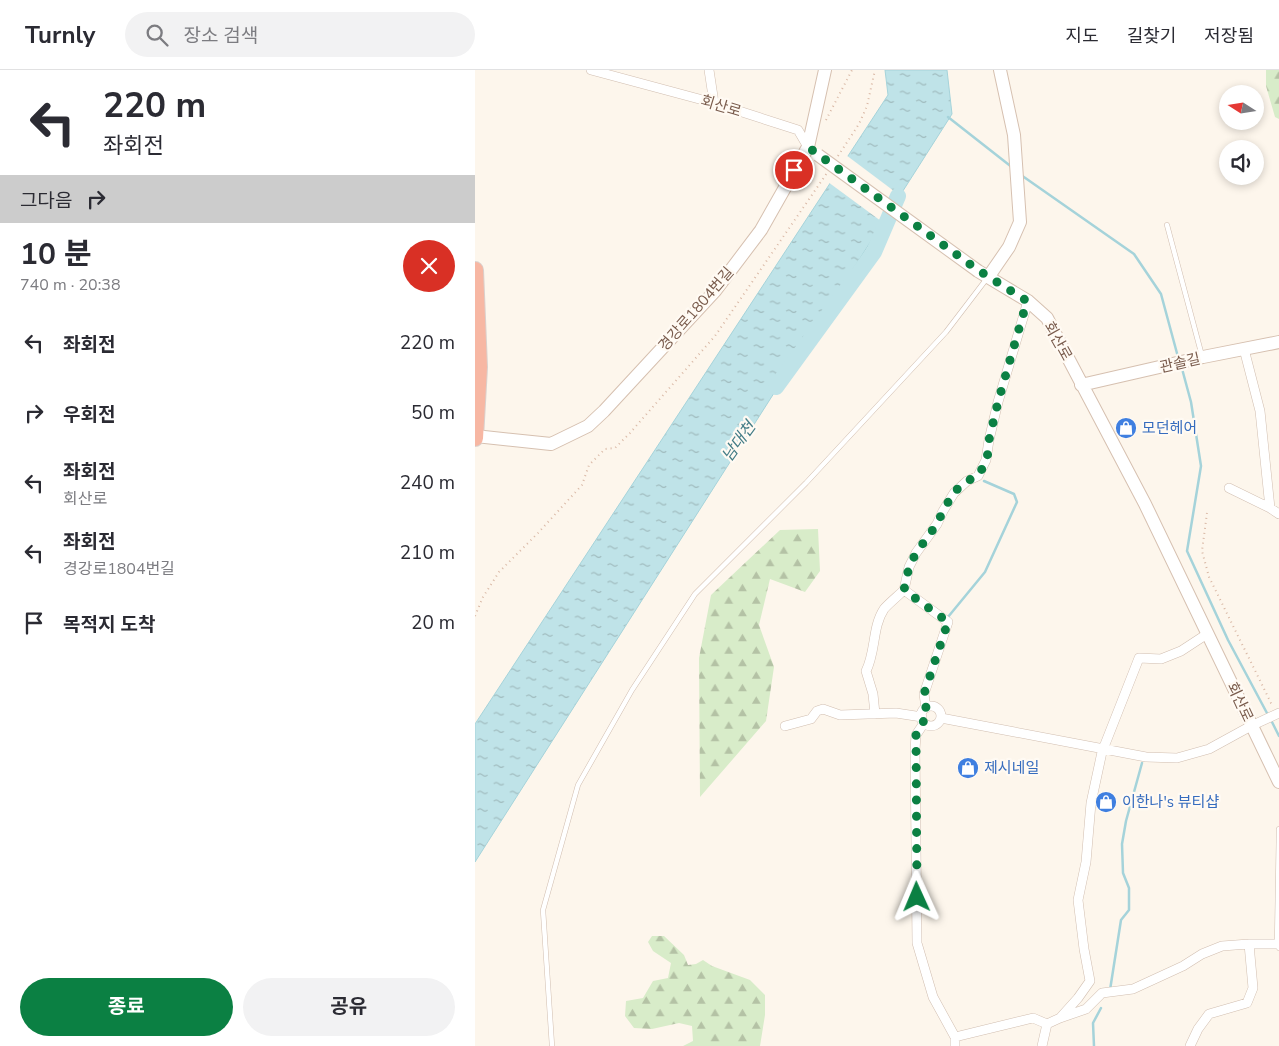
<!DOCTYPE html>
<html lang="ko">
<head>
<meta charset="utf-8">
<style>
  body { margin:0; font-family:"Nunito Sans","Noto Sans KR",sans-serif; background:#f2f2f3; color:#2b2b33; height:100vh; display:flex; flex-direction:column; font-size:19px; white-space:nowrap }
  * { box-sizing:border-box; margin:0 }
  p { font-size:16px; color:#7c7c81 }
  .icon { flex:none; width:28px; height:28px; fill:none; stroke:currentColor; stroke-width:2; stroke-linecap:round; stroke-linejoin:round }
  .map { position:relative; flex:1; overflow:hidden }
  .side { display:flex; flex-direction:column; background:#fff; width:475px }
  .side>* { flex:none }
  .guide { background:#fff; color:#2b2b33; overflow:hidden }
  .needle { width:32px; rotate:282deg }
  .buttons { position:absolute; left:744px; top:15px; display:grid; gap:10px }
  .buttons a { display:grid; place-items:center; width:45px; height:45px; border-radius:50%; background:#fff; box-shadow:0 2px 8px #0003; font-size:25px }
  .pin { position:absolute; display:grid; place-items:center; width:42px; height:42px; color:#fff; margin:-21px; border:2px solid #fff; border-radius:50%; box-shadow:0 1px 5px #0007 }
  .me { position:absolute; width:55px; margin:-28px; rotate:359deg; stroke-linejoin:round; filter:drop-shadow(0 0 4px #0008) }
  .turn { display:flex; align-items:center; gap:18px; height:105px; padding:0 20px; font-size:22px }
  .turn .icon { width:65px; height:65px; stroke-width:2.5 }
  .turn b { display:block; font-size:35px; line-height:42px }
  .then { display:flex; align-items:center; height:48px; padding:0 20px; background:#0003; gap:10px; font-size:19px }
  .round { display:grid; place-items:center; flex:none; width:52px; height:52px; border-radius:26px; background:#f2f2f3 }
  .headline { display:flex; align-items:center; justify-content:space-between; height:85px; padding:0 20px }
  h1 { font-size:30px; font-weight:700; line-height:38px }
  .cta { display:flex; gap:10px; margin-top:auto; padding:10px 20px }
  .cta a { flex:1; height:58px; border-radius:30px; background:#0b8043; color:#fff; font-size:20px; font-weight:700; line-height:58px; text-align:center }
  .cta a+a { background:#f2f2f3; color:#2b2b33 }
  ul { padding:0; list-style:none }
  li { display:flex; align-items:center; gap:15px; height:70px; padding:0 20px }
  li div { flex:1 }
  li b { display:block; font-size:19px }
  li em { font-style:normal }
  header { display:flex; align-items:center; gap:30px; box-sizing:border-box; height:70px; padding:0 25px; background:#fff; border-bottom:1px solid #e1e1e2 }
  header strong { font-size:24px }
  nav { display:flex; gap:28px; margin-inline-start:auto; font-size:18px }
  .search { width:350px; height:45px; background:#f2f2f3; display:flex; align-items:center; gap:12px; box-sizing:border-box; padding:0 18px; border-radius:28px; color:#7c7c81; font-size:19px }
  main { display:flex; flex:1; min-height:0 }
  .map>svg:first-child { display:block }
</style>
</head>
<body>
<header>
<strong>Turnly</strong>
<div class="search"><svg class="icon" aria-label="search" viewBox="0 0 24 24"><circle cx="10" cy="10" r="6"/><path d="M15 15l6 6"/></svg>장소 검색</div>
<nav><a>지도</a><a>길찾기</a><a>저장됨</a></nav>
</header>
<main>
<section class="side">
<div class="guide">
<div class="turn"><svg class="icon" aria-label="left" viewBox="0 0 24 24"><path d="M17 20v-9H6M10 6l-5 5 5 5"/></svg><div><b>220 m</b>좌회전</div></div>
<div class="then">그다음<svg class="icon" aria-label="right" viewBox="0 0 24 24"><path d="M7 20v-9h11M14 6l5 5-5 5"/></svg></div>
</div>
<div class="headline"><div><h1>10 분</h1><p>740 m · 20:38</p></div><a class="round" style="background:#d93025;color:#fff"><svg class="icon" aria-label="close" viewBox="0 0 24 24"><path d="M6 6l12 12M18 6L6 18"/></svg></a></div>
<ul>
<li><svg class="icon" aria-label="left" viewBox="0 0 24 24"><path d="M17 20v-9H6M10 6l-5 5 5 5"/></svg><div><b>좌회전</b></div><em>220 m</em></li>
<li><svg class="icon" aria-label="right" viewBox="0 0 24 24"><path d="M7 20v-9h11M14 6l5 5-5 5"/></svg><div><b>우회전</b></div><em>50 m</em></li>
<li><svg class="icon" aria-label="left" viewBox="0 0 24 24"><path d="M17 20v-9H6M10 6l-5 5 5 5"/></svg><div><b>좌회전</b><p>회산로</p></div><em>240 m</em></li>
<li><svg class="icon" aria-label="left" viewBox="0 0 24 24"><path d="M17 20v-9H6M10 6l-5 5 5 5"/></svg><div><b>좌회전</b><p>경강로1804번길</p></div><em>210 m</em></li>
<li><svg class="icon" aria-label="arrive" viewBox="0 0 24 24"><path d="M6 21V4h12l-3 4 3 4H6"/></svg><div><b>목적지 도착</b></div><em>20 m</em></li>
</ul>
<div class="cta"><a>종료</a><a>공유</a></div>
</section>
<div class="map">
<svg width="804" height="976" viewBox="0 0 804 976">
  <defs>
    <pattern id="forest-firs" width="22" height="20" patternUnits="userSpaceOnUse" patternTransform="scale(1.25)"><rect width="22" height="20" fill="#d8ecc9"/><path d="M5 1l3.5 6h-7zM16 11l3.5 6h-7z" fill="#b4c2a5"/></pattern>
    <pattern id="water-ripples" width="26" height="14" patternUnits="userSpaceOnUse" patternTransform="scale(1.25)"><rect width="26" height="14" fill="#bfe3e8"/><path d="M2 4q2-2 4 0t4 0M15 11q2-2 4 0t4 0" fill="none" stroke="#a0bbbe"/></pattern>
  </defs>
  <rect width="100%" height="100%" fill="#fdf6ec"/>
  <!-- forest -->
  <path fill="url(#forest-firs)" d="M791 0H804V49L800 47 791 16Z
    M343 459 345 501 330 522 295 509 284 555 299 597 291 651 225 727 224 588 236 525 305 460Z
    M177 866H189L209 885 213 895 221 894 228 890 237 896 275 910 290 925V945L285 976H208L218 971 217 956 204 953 177 959 159 958 150 946 151 931 168 928 178 911 193 908 196 893 178 881 173 872Z"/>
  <!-- water -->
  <path fill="url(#water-ripples)" stroke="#a5d3da" d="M410 0H472L477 44 0 792V654L413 25Z"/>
  <!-- pier -->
  <path fill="#fdf6ec" d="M371 85 427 127 410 154 353 112Z"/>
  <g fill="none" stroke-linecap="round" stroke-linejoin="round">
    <!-- stream -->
    <path stroke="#a5d3da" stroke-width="2.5" d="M473 47 538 98
      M546 105 659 184 686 224 703 287
      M706 295 716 332 726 396 712 481 753 570 793 645
      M473 547 510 502 542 432 539 424 509 411
      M796 650 804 666
      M635 920 646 850 654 840V818L648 803 647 774 651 751 667 693
      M619 976 618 953 626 938"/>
    <!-- river -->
    <path stroke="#bfe3e8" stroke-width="16" d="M301 317 399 182 423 126"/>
    <!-- lane casing -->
    <g stroke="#d1beb0" stroke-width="5.5">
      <path id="lane" d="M692 155 727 286
        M804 759 802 874 804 878
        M77 976 68 840 103 715 157 620 220 524 331 413 471 262 513 207"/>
    </g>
    <!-- street casing -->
    <g stroke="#d1beb0" stroke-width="10">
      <path id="street" d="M116 0 239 33 323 60 333 77
        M234 0 239 33
        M769 279 785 341 795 438 804 444
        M754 418 795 438
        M446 646a10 10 0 1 1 20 0a10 10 0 1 1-20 0Z
        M451 638 449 624 473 552 429 520 434 497 441 483 462 454 468 441 479 423 492 411 503 406 511 390 514 370 523 332 553 231
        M400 644 398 624 391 601C401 582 397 557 409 539 412 535 424 525 429 520
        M466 648 671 687 702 688 734 679 776 656 804 643
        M449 653 441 665 440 680 442 873 458 927 480 967V976
        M310 656 336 649 342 641 348 639 365 645 421 643 447 647
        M585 948 603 928 615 911 609 879 603 830 611 792 616 733 627 682 664 588 686 589 706 581 732 564
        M480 967 558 948 572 954
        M567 976 572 954 585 948 611 939 627 923 658 919 708 896 727 884 747 876 774 874H802
        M715 976 723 959 734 944 772 933 778 918 774 874"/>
    </g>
    <!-- secondary casing -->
    <g stroke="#d6c0b0" stroke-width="14">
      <path id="secondary" d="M503 201 553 231 572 248 670 434 804 712
        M514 206 534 177 545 152 539 65 525 0
        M606 315 728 287 804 272
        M0 366 76 374 113 356 129 341 240 221 286 160 333 77 350 0"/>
    </g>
    <!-- highway casing -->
    <g stroke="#dad1cd" stroke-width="18">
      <path id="highway" d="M0 200 4 297 0 368"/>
    </g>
    <!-- path -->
    <path stroke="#d9b8a5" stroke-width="2" stroke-dasharray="1 4" stroke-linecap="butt" d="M351 50 377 0
      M363 86 384 54 392 36 400 0
      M732 443 727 481 734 507 796 633 799 636
      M0 546 8 527 24 502 63 463 107 415 114 395 130 379 140 378 155 363 240 266 352 103"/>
    <!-- lane -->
    <use href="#lane" stroke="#fff" stroke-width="4.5"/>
    <!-- street -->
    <use href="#street" stroke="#fff" stroke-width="9"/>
    <!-- secondary -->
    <use href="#secondary" stroke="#fff" stroke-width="12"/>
    <!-- highway -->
    <use href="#highway" stroke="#f7b7a3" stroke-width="16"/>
    <!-- secondary-bridge casing -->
    <g stroke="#d6c0b0" stroke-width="14" stroke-linecap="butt">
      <path id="secondary-bridge" d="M343 85 503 201"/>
    </g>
    <!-- secondary-bridge -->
    <use href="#secondary-bridge" stroke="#fff" stroke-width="12"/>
  </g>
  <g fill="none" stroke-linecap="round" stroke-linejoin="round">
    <!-- route -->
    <path stroke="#0b8043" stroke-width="9" stroke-dasharray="0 16.2" d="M319 100 333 77 503 200 552 231 523 332 514 370 512 390 503 406 492 411 479 422 468 441 462 454 441 483 434 497 429 520 473 552 449 624 451 638 446 647 449 653 441 665 442 827"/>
  </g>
  <!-- icons -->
  <defs>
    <g id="shop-disc" transform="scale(1.125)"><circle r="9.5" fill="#3f7fe0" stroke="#fffaf3"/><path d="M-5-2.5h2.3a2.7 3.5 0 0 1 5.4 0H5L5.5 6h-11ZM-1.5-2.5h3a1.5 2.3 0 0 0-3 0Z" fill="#fff"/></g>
  </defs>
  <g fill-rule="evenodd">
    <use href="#shop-disc" x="651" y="358"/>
    <use href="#shop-disc" x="493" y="698"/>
    <use href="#shop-disc" x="631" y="732"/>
  </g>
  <g text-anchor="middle" stroke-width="4.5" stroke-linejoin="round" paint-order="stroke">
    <!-- street labels -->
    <g font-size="15" fill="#7a5c4d" stroke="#fffaf3">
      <text transform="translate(246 36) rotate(17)" y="5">회산로</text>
      <text transform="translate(221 239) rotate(-49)" y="5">경강로1804번길</text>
      <text transform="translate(583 271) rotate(61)" y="5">회산로</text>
      <text transform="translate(705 293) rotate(-13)" y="5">관솔길</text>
      <text transform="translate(765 632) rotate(65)" y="5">회산로</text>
    </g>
    <!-- shop labels -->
    <g font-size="15" fill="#366cbe" stroke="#fffaf3" text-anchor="start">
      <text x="667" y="363">모던헤어</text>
      <text x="509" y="703">제시네일</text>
      <text x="647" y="737">이한나's 뷰티샵</text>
    </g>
    <!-- water labels -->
    <g font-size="16" font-style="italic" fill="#437c86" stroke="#fffaf3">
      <text transform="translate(263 371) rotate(-54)" y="6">남대천</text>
    </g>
  </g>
</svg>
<div class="buttons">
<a><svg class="needle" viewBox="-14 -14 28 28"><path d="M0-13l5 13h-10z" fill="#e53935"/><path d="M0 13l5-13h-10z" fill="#7c7c81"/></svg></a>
<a><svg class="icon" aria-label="sound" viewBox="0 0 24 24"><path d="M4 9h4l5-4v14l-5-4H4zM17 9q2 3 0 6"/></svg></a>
</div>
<div class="pin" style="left:319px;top:100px;background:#d93025"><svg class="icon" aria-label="arrive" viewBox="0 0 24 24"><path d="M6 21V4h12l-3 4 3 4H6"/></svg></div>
<svg class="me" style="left:442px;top:827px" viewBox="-20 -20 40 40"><path d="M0-17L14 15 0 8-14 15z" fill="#0b8043" stroke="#fff" stroke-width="4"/></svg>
</div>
</main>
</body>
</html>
